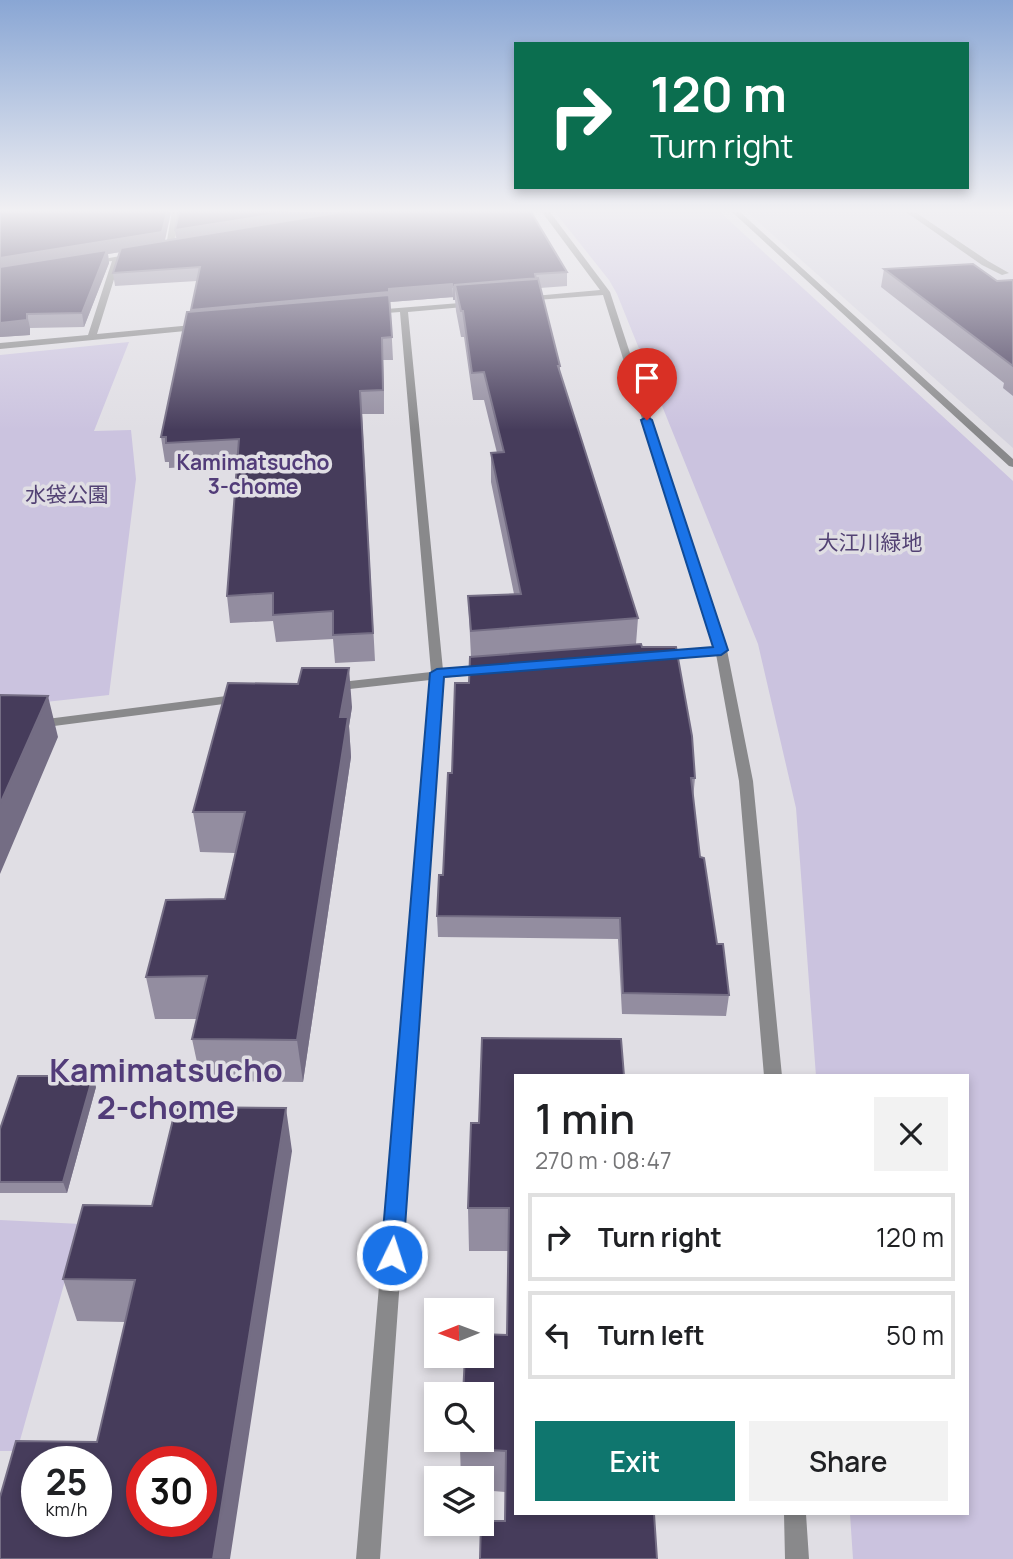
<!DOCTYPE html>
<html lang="en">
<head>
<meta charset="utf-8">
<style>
  body { margin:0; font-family:Manrope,"Noto Sans JP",sans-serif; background:#f2f2f2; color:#202124; height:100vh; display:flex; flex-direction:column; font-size:26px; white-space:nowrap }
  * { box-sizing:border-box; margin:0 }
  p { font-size:23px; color:#757577 }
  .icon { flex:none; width:38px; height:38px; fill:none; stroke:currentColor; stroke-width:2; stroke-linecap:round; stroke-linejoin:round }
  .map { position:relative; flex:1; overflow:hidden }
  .details { position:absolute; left:514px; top:1074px; width:455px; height:441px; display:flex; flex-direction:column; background:#fff; border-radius:0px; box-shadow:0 4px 10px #0003 }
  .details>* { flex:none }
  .banner { position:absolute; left:514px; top:42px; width:455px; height:147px; border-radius:0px; box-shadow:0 4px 10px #0003; background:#0b6e4f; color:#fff; overflow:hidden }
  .needle { width:46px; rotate:269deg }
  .tools { position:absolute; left:424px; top:1298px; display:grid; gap:14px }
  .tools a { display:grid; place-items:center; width:70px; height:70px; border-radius:0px; background:#fff; box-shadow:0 4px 10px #0003; font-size:35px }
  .speed { position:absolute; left:21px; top:1446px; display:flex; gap:14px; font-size:35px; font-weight:700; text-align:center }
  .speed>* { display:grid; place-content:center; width:91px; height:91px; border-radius:50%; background:#fff; box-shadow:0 4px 10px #0003; line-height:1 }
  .speed small { font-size:18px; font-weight:400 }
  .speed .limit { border:10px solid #d22; background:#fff; color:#111 }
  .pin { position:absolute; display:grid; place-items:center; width:60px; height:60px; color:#fff; margin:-72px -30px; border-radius:50% 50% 50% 0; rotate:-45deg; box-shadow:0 0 7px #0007 }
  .pin .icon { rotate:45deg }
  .me { position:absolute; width:77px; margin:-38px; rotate:4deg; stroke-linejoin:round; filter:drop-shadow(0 0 5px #0008) }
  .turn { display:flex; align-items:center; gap:24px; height:147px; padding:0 21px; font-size:32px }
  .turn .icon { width:91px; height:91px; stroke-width:2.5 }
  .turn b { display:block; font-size:49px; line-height:60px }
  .round { display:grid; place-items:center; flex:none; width:74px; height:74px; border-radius:0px; background:#f2f2f2 }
  .headline { display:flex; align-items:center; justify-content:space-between; height:119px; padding:0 21px }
  h1 { font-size:42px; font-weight:600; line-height:52px }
  .primary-button { display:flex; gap:14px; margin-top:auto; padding:14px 21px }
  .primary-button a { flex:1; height:80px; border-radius:0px; background:#0f766e; color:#fff; font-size:28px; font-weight:600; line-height:80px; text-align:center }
  .primary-button a+a { background:#f2f2f2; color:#202124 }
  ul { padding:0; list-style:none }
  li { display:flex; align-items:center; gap:21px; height:88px; margin:0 14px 10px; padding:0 7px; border:4px solid #e0e0e0; border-radius:0px }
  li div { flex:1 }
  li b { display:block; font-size:26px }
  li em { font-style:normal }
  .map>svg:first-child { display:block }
</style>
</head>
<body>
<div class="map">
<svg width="1013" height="1559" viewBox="0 0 1013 1559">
  <rect width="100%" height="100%" fill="#e0dee4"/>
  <!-- built -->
  <path fill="#d3d1dd" d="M747 212H1013V448Z"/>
  <!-- green -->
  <path fill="#cbc3df" d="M555 212H720L1013 481V1559H853L850 1514H968V1076H816L796 808 758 644 617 294 609 280Z
    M129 342 94 431 131 430 136 479 109 695 0 707V355Z
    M0 1220 81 1224 17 1451H0Z"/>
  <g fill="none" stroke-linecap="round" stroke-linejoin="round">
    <!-- service -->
    <path fill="#89898b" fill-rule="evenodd" d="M906 212H915L988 261 1009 273 1002 275 982 265Z"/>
    <!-- minor -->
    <path fill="#89898b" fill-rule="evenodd" d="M172 212H180L173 251 169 253 165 251Z
      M542 212H550L610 292 727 650 753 781 782 1076H764L739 781 716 654 659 659 653 655 659 651 714 647 603 295 523 301 519 299 523 297 600 290Z
      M732 212H740L1013 459V467L1009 466Z
      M137 253 141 255 140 257 120 260 97 334 203 324 206 325V329L0 349V343L88 335 112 261 91 264 87 262Z
      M472 302 476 304 475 306 408 312 443 670 489 665 495 669 489 673 443 678 380 1559H356L430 680 332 691 326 687 332 683 431 672 400 312 374 314 370 312 374 310Z
      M242 694 247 695 249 698 247 701 0 733V725Z
      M784 1514H806L809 1559H785Z"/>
  </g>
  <!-- wall -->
  <path fill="#938da0" d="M0 212 165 241 567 272V286L540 288 560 366V373L638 618 636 644 695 778 693 799 700 857 717 944 729 995 726 1016 622 1014 618 939 438 937 437 916 443 875 452 773 469 683 471 657 468 596 514 594 491 482V453H497L484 400H473L464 337H461L456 311 455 300H453V297L390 302 393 360H383L384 414H362L375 661 335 663 333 639 276 642 273 621 230 623 227 596 237 464 169 468V462H165L161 437 191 312 197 281 115 286 113 273 120 252 108 254 109 263 84 327 30 328V335L0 337Z
    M884 269 997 281 1013 280V396L1003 388 1004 383 881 287Z
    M352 707 349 726 351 757 303 1082 201 1081 192 1039 197 1019H155L146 977 225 899 235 853 200 852 193 812Z
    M621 1039 505 1521V1492L481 1490V1479H461L460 1448 507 1335 508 1251H469L468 1208 479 1123Z
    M96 1087 67 1193H0V1129Z
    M292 1151 97 1442 125 1322 77 1321 63 1279 152 1206Z"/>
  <!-- shaded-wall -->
  <path fill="#746d84" d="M167 212H171L164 245 108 254 109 263 84 327 82 313 0 272V258Z
    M289 212H367L177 243 175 230Z
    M452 284 453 297 390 302 193 324 191 310 389 289Z
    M453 287H455V300H453Z
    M27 314 30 328V335L0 337V323Z
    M382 338 383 360 384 414 383 390Z
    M349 668 352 707 349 726 351 757 303 1082 297 1040 340 717Z
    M48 696 58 737 0 874V804Z
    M93 1076 96 1087 67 1193 63 1182Z
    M286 1108 292 1151 230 1559H213Z"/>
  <!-- building -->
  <path fill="#463c5b" stroke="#746d84" stroke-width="2" fill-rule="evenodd" d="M0 212H167L162 232 0 258Z
    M179 212H289L175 230Z
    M342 212H531L567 272 535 274 536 279 455 285V287H453L452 284 389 289V292L191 310 200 267 113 273 121 248Z
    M107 250 82 313 27 314V320L0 323V267Z
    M973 264 997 281 1013 280V366L884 269Z
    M538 278 560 366H558L638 618 471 631 468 596 521 594 491 453 504 452 484 372 472 373 463 311H461L455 285Z
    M389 295 392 337 382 338 383 390 360 391 373 633 333 635V611L273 615V593L227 596 239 439 166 443V437H161L187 312Z
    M641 644 642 647H676L692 736 695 778H691L700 857 704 858 717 944H723L729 995 623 993 620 918 437 916 439 875H443L448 773H452L455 683H469L470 657Z
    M302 668H349L340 717H348L297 1040 192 1039 207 976 146 977 166 900 225 899 245 812H193L228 683 298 684Z
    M0 695 48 696 0 804Z
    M482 1038 621 1039 624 1076H516V1514H654L657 1559H480L481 1521H505L506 1451 460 1448 461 1440H481V1395H463L465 1356H481V1334L507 1335 509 1208H468L471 1123H479Z
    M18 1076H93L63 1182H0V1129Z
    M176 1107 286 1108 213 1559H0V1497L16 1441 97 1442 135 1280 63 1279 83 1205 152 1206ZM37 1461H96V1521H37ZM142 1461H201V1521H142Z"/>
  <!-- sky -->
  <linearGradient id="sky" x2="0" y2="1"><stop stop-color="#89a6d4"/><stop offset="0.49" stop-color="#f1f0f3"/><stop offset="1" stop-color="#f1f0f3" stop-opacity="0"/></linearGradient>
  <rect width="1013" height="430" fill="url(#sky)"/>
  <!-- route -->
  <path fill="#1a73e8" stroke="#114b97" stroke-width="2" d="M647 417 652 420 728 650 721 655 444 677 403 1255 400 1262 392 1264 384 1262 381 1255 430 673 437 669 713 647 641 420Z"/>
  <g text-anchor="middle" stroke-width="7" stroke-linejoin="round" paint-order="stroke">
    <!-- far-neighbourhood labels -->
    <g font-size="21" font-weight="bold" fill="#523c79" stroke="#e0dee4">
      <text x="253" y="470">Kamimatsucho<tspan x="253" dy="24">3-chome</tspan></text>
    </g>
    <!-- far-park labels -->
    <g font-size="21" fill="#534274" stroke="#e0dee4">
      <text x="67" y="502">水袋公園</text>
      <text x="870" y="550">大江川緑地</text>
    </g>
    <!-- near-neighbourhood labels -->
    <g font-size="32" font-weight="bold" fill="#523c79" stroke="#e0dee4">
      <text x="166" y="1082">Kamimatsucho<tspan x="166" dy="37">2-chome</tspan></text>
    </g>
  </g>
</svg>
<div class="tools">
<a><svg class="needle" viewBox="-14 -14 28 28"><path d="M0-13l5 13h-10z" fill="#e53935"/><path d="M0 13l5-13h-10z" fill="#757577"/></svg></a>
<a><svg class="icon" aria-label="search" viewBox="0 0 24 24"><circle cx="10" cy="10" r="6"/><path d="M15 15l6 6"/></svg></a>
<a><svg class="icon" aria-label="layers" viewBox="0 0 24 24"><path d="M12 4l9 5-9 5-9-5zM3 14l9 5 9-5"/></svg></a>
</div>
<div class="speed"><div>25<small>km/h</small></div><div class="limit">30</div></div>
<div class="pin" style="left:647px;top:420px;background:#d93025"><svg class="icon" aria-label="arrive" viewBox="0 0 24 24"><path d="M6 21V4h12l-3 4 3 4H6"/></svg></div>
<svg class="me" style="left:392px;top:1255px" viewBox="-20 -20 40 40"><circle r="17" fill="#1a73e8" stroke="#fff" stroke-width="3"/><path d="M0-11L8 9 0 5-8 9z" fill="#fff"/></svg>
<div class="banner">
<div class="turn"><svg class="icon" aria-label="right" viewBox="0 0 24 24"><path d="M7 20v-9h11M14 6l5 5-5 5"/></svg><div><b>120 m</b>Turn right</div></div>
</div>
<section class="details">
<div class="headline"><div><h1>1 min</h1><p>270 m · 08:47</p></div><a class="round"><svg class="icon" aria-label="close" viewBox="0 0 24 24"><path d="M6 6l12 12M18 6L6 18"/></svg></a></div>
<ul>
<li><svg class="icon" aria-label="right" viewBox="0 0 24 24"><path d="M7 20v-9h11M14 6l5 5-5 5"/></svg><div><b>Turn right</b></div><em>120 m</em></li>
<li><svg class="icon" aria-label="left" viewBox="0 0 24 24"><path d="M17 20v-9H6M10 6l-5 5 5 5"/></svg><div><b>Turn left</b></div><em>50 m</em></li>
</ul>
<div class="primary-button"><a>Exit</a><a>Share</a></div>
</section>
</div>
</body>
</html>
